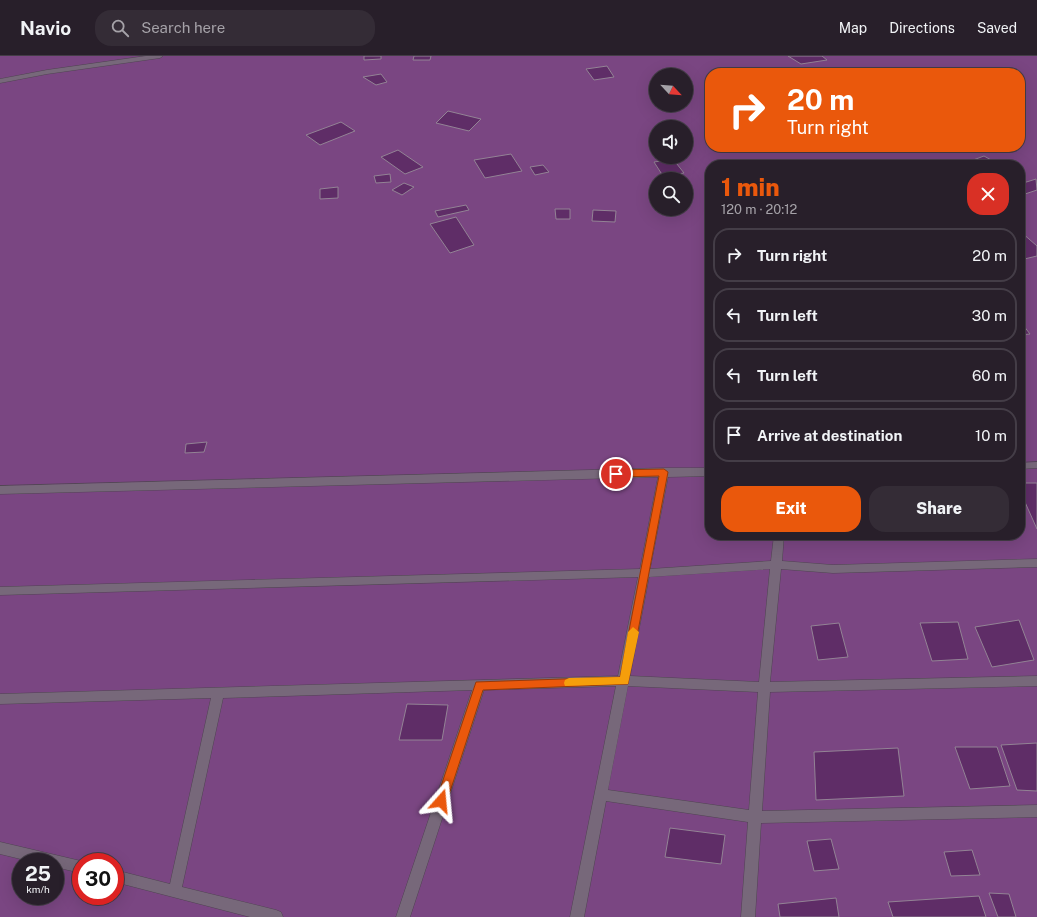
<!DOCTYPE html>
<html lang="en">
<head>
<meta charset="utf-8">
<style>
  body { margin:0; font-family:"Public Sans",sans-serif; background:#342c36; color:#f1f3f6; height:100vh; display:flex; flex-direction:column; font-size:15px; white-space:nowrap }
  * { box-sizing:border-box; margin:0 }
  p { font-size:13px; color:#a5a2a8 }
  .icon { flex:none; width:22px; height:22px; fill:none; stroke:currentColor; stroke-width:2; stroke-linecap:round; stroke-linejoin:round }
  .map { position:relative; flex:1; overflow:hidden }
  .sheet { position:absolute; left:705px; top:104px; width:320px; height:380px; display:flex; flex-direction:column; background:#281f2a; border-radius:16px; box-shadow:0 4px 16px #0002,0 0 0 1px #443d47 }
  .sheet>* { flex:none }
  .guide { position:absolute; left:705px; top:12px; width:320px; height:84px; border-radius:16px; box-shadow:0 4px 16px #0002,0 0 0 1px #443d47; background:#ea580c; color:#fff; overflow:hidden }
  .needle { width:26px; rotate:116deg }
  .fabs { position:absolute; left:649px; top:12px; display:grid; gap:8px }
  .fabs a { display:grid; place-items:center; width:44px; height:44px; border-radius:50%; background:#281f2a; box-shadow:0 4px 16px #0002,0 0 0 1px #443d47; font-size:20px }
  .speed { position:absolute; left:12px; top:797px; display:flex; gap:8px; font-size:20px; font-weight:700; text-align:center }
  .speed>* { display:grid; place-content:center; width:52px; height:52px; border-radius:50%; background:#281f2a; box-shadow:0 4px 16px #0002,0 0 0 1px #443d47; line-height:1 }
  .speed small { font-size:10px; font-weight:400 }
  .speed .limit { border:6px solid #d22; background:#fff; color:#111 }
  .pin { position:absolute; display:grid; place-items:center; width:34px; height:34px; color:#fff; margin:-17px; border:2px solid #fff; border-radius:50%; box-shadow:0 1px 4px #0007 }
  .me { position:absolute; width:44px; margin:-22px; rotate:18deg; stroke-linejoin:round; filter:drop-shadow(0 0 3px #0008) }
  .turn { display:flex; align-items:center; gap:14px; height:84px; padding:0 16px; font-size:18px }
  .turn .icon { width:52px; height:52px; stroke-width:2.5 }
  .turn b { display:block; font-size:28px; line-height:34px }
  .round { display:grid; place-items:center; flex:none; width:42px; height:42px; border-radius:16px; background:#342c36 }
  .headline { display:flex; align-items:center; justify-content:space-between; height:68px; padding:0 16px }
  h1 { font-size:24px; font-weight:800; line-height:30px; color:#ea580c }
  .action { display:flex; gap:8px; margin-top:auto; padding:8px 16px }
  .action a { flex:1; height:46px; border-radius:16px; background:#ea580c; color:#fff; font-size:16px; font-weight:800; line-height:46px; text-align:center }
  .action a+a { background:#342c36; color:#f1f3f6 }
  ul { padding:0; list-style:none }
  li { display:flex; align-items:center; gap:12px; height:54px; margin:0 8px 6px; padding:0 8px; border:2px solid #443d47; border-radius:16px }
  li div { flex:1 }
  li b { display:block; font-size:15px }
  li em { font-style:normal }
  header { display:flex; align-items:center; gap:24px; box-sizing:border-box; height:56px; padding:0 20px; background:#281f2a; border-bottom:1px solid #443d47 }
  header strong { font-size:19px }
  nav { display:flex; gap:22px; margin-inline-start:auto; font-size:14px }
  .search { width:280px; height:36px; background:#342c36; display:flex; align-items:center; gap:10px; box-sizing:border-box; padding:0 14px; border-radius:16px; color:#a5a2a8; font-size:15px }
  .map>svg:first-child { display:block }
</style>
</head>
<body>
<header>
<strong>Navio</strong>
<div class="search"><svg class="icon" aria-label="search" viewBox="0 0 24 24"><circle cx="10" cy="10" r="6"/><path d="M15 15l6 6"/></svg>Search here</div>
<nav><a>Map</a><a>Directions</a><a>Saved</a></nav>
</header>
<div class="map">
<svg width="1037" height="861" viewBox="0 0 1037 861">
  <rect width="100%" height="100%" fill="#362938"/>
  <!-- forest -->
  <path fill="#7a4682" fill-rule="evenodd" d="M0 0H1037V861H0ZM710 17H1020V91H710ZM656 19H686V49H656ZM656 71H686V101H656ZM710 109H1020V479H710ZM656 123H686V153H656ZM21 806H55V840H21ZM81 806H115V840H81Z"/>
  <!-- building -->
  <path fill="#5f2d67" stroke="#938395" d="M364 0H381V3L364 4Z
    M414 0H431L430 4H413Z
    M788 0H822L827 4 801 8Z
    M607 10 614 21 594 24 586 13Z
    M381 18 387 26 376 29 363 21Z
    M448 55 481 63 469 75 436 67Z
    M341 66 355 75 320 89 306 79Z
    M765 91H798L799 92 766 94Z
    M398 94 423 111 405 118 381 101Z
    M511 98 522 115 485 122 474 104Z
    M984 100 1000 109H967L965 107Z
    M673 103 684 117 663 120 654 106Z
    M543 109 549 116 535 119 530 111Z
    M390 118 391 126 376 127 374 120Z
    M1036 123 1037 134 1025 138 1020 135V128Z
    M404 127 414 131 402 139 392 134Z
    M338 131V142L320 143V133Z
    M466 149 469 154 438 161 435 155Z
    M555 153H570V163H556Z
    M593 154 616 155 615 166 592 165Z
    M456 161 474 189 450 197 430 168Z
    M1021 176 1037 190V200L1020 204Z
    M1020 265 1030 278 1020 279Z
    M207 386 204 396 185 397 186 388Z
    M1020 427H1037V473L1020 435Z
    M1019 564 1034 604 992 611 975 571Z
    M958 566 968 603 932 605 920 567Z
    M839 567 848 601 818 604 811 570Z
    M407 648 448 649 442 684H399Z
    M1037 687V735L1017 734 1001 689Z
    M955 691H997L1010 730 970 733Z
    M898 692 904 740 816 744 814 696Z
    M670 772 725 779 721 808 665 801Z
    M831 783 839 813 814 815 807 785Z
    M972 794 980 819 951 820 944 796Z
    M989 837 1009 838 1016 861H998Z
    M979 840 986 861H893L888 846Z
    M836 842 839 861H780L778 848Z"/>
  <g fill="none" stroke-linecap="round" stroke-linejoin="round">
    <!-- minor casing -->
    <g stroke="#504552" stroke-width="1">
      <path id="minor" d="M146 0H163L160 2 47 18 0 27V23L47 14Z
        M1037 406V412L1020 413V407Z
        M664 412H710V420L668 421 650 513 771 505 774 479H784L782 505 833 509 1037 503V511L833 517 781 513 770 626 1037 620V630L770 636 762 755 1037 749V761L761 767 755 861H741L748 766 606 745 584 861H570L616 630 484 634 410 861H396L472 634 223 642 182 831 276 854 281 856 283 861H250L115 826V814L170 828 211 642 0 648V638L618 620 638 521 0 539V531L640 513 658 421 0 438V430ZM770 513 759 626 630 620 649 521ZM628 630 758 636 749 754 608 734Z
        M0 786 81 805 84 806H81V817L55 811V806H33L0 798Z"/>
    </g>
    <!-- minor -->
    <use href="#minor" fill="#77687a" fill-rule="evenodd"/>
  </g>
  <!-- route -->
  <path fill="#ea580c" stroke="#983908" d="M664 413 668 416 628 628 483 634 447 745 445 749 441 750 437 749 436 745 476 626 620 621 659 420 616 421 612 418 616 414Z"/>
  <!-- slow -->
  <path fill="#f59e0b" d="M633 571 639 576 628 628 565 630 564 627 565 624 569 622 620 621 628 576Z"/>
</svg>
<div class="fabs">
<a><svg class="needle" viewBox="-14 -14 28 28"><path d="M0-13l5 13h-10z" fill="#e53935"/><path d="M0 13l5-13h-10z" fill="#a5a2a8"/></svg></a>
<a><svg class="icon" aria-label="sound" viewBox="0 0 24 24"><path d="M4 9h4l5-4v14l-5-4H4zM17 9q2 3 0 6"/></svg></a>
<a><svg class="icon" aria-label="search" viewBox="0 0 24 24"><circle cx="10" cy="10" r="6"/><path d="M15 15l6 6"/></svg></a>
</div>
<div class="speed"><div>25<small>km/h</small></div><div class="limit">30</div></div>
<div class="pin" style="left:616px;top:418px;background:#d93025"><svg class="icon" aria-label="arrive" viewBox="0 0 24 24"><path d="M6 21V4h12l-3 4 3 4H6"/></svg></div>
<svg class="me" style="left:441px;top:745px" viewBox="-20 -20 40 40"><path d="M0-17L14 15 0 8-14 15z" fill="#ea580c" stroke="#fff" stroke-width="4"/></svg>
<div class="guide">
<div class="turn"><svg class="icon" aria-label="right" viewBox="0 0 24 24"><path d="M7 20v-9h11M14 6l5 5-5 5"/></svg><div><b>20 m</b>Turn right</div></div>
</div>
<section class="sheet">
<div class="headline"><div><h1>1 min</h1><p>120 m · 20:12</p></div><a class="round" style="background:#d93025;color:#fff"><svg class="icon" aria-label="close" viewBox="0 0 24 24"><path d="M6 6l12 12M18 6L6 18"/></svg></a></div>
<ul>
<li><svg class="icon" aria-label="right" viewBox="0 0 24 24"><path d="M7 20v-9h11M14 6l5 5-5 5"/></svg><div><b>Turn right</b></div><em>20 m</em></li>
<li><svg class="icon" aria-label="left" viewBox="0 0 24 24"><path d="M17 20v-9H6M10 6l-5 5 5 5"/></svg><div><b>Turn left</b></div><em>30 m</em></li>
<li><svg class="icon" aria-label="left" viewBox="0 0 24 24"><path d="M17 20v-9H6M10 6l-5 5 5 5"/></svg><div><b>Turn left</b></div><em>60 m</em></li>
<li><svg class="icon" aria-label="arrive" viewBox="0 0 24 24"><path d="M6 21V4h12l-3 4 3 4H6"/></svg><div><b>Arrive at destination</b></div><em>10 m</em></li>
</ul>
<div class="action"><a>Exit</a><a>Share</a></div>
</section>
</div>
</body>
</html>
